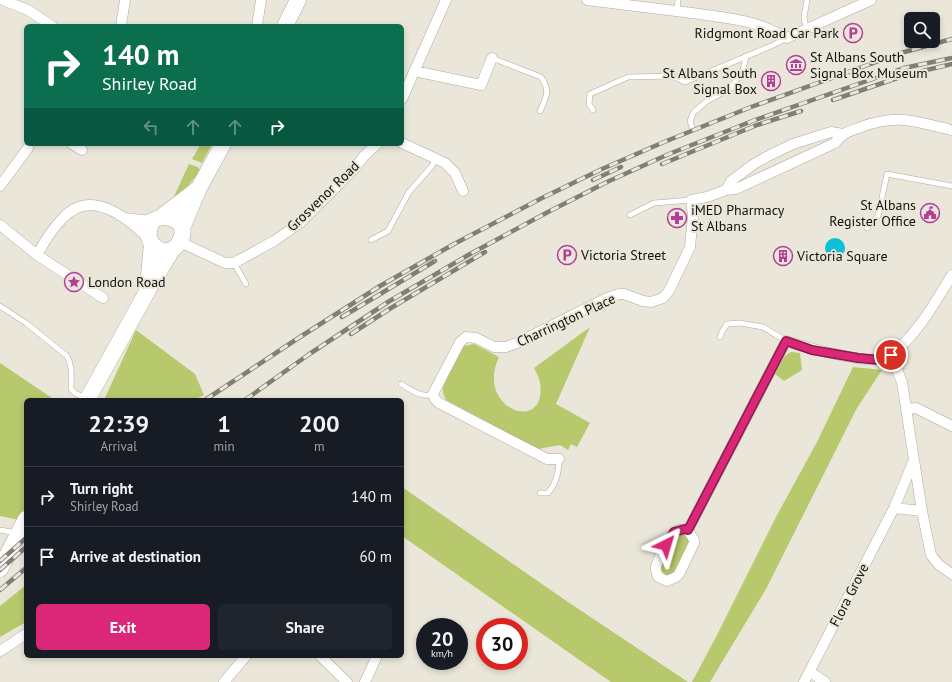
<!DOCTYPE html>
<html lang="en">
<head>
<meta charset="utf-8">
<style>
  body { margin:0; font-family:"PT Sans",sans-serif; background:#20242c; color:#f1f3f6; height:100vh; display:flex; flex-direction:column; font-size:15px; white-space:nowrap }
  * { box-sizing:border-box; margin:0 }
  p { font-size:13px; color:#9ea1a6 }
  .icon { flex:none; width:22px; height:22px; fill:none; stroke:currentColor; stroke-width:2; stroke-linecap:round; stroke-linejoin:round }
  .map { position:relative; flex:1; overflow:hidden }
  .details { position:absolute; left:24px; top:398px; width:380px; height:260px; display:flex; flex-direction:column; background:#171b24; border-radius:6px; box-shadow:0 2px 6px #0003 }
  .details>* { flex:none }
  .hud { position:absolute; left:24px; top:24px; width:380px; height:122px; border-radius:6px; box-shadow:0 2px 6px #0003; background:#0b6e4f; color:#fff; overflow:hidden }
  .fabs { position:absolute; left:904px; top:12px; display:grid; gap:8px }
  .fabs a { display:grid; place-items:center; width:36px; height:36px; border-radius:6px; background:#171b24; box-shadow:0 2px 6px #0003; font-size:20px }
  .speed { position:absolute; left:416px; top:618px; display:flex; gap:8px; font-size:20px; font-weight:700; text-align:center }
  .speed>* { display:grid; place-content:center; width:52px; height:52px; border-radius:50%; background:#171b24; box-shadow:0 2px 6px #0003; line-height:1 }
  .speed small { font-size:10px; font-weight:400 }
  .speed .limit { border:6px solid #d22; background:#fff; color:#111 }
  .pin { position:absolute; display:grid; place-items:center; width:34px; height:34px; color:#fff; margin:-17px; border:2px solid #fff; border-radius:50%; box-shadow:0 1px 4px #0007 }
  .me { position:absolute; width:44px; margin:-22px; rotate:40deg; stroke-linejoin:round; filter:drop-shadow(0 0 3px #0008) }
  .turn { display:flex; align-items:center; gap:14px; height:84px; padding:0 12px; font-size:18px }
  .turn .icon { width:52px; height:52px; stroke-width:2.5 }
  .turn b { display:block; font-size:28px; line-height:34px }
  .lanes { display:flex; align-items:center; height:38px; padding:0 12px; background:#0003; justify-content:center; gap:20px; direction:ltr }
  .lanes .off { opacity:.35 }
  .eta { display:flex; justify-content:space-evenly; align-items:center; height:68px; text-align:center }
  .eta b { font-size:24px; font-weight:700; line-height:28px }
  .cta { display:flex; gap:8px; margin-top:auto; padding:8px 12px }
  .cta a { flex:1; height:46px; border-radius:6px; background:#db2777; color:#fff; font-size:16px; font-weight:700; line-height:46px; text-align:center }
  .cta a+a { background:#20242c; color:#f1f3f6 }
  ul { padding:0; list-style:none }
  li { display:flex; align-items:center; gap:12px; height:60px; padding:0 12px; border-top:1px solid #363941 }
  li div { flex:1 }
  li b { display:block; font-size:15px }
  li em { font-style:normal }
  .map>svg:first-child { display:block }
</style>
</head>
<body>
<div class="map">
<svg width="952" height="682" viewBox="0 0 952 682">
  <rect width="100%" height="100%" fill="#eae7da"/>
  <!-- green -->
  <path fill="#b7c86d" d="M201 144H212L202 163 192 159Z
    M189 164 198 167 200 171 182 193 171 203Z
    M590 327 556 404 590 423 577 447 571 444 568 450 560 445 538 449 446 400 443 393V387L459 352 464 346 474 344 499 357C474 409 548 436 540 382 539 377 536 372 534 368Z
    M136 330 195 374 204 395 194 400H104Z
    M791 352 800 353 802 370 784 381 775 374C779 366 783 355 791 352Z
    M0 363 55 400H26V507L19 520 0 516Z
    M853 367 882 370 857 408 766 589 710 682H692L717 635 776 517 817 442Z
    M402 487 568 602 688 682H611L402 536Z
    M684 534 687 536 690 541C687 547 680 568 676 572 671 577 665 576 661 571V563L675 537Z
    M26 585V622L0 637V606Z"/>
  <!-- water -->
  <path fill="#0ec0d7" d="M825 248a10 10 0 1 1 20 0a10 10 0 1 1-20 0Z"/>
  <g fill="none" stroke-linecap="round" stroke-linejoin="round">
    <!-- lane casing -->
    <g stroke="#aeab9f" stroke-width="6">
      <path id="lane" d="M677 11 678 0
        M806 30 804 17 807 0
        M492 58 541 77C551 92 546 97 540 111
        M593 110 589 104 590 94 628 77 672 76 685 82 771 46 787 38
        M692 127 690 121 694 112 707 101 731 88 743 70 746 56
        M630 215 654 203 691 200
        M867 228 878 216 887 174 952 186
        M371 240 388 231 409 192 432 166 436 158
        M234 263 246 284
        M0 306 26 323 67 356C73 367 71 377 71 389L75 393 85 398
        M720 337 723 330 727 324 740 323 763 327 786 341
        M401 384C410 389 423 399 433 394
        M540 493H548C557 483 559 472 559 459
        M0 530 16 533"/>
    </g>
    <!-- street casing -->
    <g stroke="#aeab9f" stroke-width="11">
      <path id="street" d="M3 0 28 10 52 26
        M587 0C625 5 662 9 700 14 725 18 754 20 777 33
        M121 26 125 0
        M257 26 261 0
        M787 38 871 0
        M414 71 481 85 492 58
        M402 99 446 0
        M402 143 445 163 455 173 463 191
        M72 144 82 150
        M0 186 28 148
        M726 190 731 181 754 164 770 155 793 144 831 132 843 134
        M124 218 152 221
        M0 225 37 255 103 298
        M180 242 225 263H234L274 241 300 223 355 168 364 156 377 144
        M37 255C43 244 53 228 62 219 90 187 127 217 150 240
        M906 409 916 408 952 426
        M559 459H547L439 403 435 399 433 394 460 342 466 337 476 338 494 347H506L517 343 607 298 619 294H624L643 301 651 302 663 298 669 291 690 247 693 216 691 200 707 197 726 190 736 189 835 143C844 132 848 132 861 127 898 113 916 122 952 130
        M914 460 922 511 931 555 939 565 952 574
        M894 508 922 511
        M688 530 694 540V543L679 574 676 577 667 581 658 577 656 570V566C662 553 670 525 688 530L786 341C804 347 870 365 885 358 891 356 895 351 900 347 922 327 936 300 952 275
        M0 651 26 634
        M320 656 347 682
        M810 672 825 682
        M224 682 246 656
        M365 682 377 656
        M804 682 894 508 914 460 902 382 891 355"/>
    </g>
    <!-- primary casing -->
    <g stroke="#aeab9f" stroke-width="17">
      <path id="primary" d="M285 26 298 0
        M161 217C203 217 174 269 153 245 146 238 149 229 152 221L161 217 199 188
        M182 228 199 188 223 144
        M148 286 152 244
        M87 400 148 290 172 250
        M0 569 26 519"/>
    </g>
    <!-- lane -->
    <use href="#lane" stroke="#fff" stroke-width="5"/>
    <!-- street -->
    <use href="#street" stroke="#fff" stroke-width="10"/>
    <!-- primary -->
    <use href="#primary" stroke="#fff" stroke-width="16"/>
    <!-- rail casing -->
    <g stroke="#807e75" stroke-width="4.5">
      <path id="rail" d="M833 100 906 75 952 64
        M662 164 757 125 801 111
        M593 180 621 167
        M342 317 435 261
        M351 334 391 308 485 252
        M205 400 300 337 380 286 454 244 542 198 602 169 664 142 751 107 901 53 952 39
        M245 400 308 355 388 302 470 254 548 212 607 182 669 154 755 120 904 68 952 58
        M0 561 26 538
        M0 570 26 547
        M0 590 26 568"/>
    </g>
    <!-- rail -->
    <use href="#rail" stroke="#eae7da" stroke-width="3" stroke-dasharray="9" stroke-linecap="butt"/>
  </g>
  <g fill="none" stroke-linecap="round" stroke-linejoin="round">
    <!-- route casing -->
    <g stroke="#8e194d" stroke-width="10">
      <path id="route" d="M666 545 674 532 685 529 688 530 786 341 812 350 858 358 880 360 891 355"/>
    </g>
    <!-- route -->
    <use href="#route" stroke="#db2777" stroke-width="7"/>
  </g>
  <!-- icons -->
  <defs>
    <g id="parking-ring" transform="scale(1)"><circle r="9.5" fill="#eae7da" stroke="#b33f97" stroke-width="1.5"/><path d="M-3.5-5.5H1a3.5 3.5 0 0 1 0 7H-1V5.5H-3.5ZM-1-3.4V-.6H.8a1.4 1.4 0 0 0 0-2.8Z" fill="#b33f97"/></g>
    <g id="museum-ring" transform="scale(1)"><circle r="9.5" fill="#eae7da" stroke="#b33f97" stroke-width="1.5"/><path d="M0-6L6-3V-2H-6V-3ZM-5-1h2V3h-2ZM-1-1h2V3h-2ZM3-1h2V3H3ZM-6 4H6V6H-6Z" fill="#b33f97"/></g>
    <g id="building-ring" transform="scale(1)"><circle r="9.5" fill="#eae7da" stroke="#b33f97" stroke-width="1.5"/><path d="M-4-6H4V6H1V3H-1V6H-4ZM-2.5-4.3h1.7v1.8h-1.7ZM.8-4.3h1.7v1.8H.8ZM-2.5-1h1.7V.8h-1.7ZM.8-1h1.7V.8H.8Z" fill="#b33f97"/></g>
    <g id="civic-ring" transform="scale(1)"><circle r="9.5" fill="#eae7da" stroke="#b33f97" stroke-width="1.5"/><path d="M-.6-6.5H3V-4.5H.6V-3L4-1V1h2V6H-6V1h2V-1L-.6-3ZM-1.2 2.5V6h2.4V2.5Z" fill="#b33f97"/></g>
    <g id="pharmacy-ring" transform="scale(1)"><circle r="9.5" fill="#eae7da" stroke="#b33f97" stroke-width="1.5"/><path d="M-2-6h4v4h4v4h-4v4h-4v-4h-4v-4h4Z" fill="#b33f97"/></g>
    <g id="sight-ring" transform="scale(1)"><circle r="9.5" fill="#eae7da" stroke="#b33f97" stroke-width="1.5"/><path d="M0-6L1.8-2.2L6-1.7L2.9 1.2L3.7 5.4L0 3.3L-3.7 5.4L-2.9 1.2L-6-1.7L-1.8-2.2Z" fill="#b33f97"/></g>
  </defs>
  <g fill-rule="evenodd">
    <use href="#parking-ring" x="853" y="33"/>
    <use href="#museum-ring" x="796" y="65"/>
    <use href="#building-ring" x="771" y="81"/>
    <use href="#civic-ring" x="930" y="213"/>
    <use href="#pharmacy-ring" x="677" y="218"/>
    <use href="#parking-ring" x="567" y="255"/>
    <use href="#building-ring" x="783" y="256"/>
    <use href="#sight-ring" x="74" y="282"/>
  </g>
  <g text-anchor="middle" stroke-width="4" stroke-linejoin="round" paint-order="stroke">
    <!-- poi labels -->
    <g font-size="14" fill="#12110c" stroke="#eae7da" text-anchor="start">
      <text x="839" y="38" text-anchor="end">Ridgmont Road Car Park</text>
      <text x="810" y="62">St Albans South<tspan x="810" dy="16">Signal Box Museum</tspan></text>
      <text x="757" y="78" text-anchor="end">St Albans South<tspan x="757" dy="16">Signal Box</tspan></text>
      <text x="916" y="210" text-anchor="end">St Albans<tspan x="916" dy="16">Register Office</tspan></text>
      <text x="691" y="215">iMED Pharmacy<tspan x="691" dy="16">St Albans</tspan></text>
      <text x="581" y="260">Victoria Street</text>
      <text x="797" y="261">Victoria Square</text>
      <text x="88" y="287">London Road</text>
    </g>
    <!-- street labels -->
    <g font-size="14" fill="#12110c" stroke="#eae7da">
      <text transform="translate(323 196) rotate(-44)" y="5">Grosvenor Road</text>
      <text transform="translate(566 320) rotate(-25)" y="5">Charrington Place</text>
      <text transform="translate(849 595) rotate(-63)" y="5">Flora Grove</text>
    </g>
  </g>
</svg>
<div class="fabs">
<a><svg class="icon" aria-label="search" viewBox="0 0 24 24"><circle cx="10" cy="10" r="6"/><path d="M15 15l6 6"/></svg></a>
</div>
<div class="speed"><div>20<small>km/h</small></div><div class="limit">30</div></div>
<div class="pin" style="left:891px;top:355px;background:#d93025"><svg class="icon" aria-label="arrive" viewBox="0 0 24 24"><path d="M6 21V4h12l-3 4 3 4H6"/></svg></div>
<svg class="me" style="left:666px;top:545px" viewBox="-20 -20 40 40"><path d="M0-17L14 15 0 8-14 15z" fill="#db2777" stroke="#fff" stroke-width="4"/></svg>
<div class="hud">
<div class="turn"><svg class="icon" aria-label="right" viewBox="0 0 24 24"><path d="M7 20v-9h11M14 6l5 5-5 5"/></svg><div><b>140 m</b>Shirley Road</div></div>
<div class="lanes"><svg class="icon off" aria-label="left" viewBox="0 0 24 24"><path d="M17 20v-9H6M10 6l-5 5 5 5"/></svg><svg class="icon off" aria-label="ahead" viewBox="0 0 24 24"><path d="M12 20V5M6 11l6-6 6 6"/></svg><svg class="icon off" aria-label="ahead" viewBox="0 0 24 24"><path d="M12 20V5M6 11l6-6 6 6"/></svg><svg class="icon" aria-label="right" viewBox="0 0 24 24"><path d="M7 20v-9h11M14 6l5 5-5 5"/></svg></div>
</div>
<section class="details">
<div class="eta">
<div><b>22:39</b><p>Arrival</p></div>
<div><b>1</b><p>min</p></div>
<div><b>200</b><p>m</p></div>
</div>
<ul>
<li><svg class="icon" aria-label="right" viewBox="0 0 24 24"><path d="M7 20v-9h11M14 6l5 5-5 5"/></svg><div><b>Turn right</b><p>Shirley Road</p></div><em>140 m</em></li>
<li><svg class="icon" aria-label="arrive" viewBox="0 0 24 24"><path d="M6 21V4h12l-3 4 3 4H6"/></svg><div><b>Arrive at destination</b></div><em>60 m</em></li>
</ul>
<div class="cta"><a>Exit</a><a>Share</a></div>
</section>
</div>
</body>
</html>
